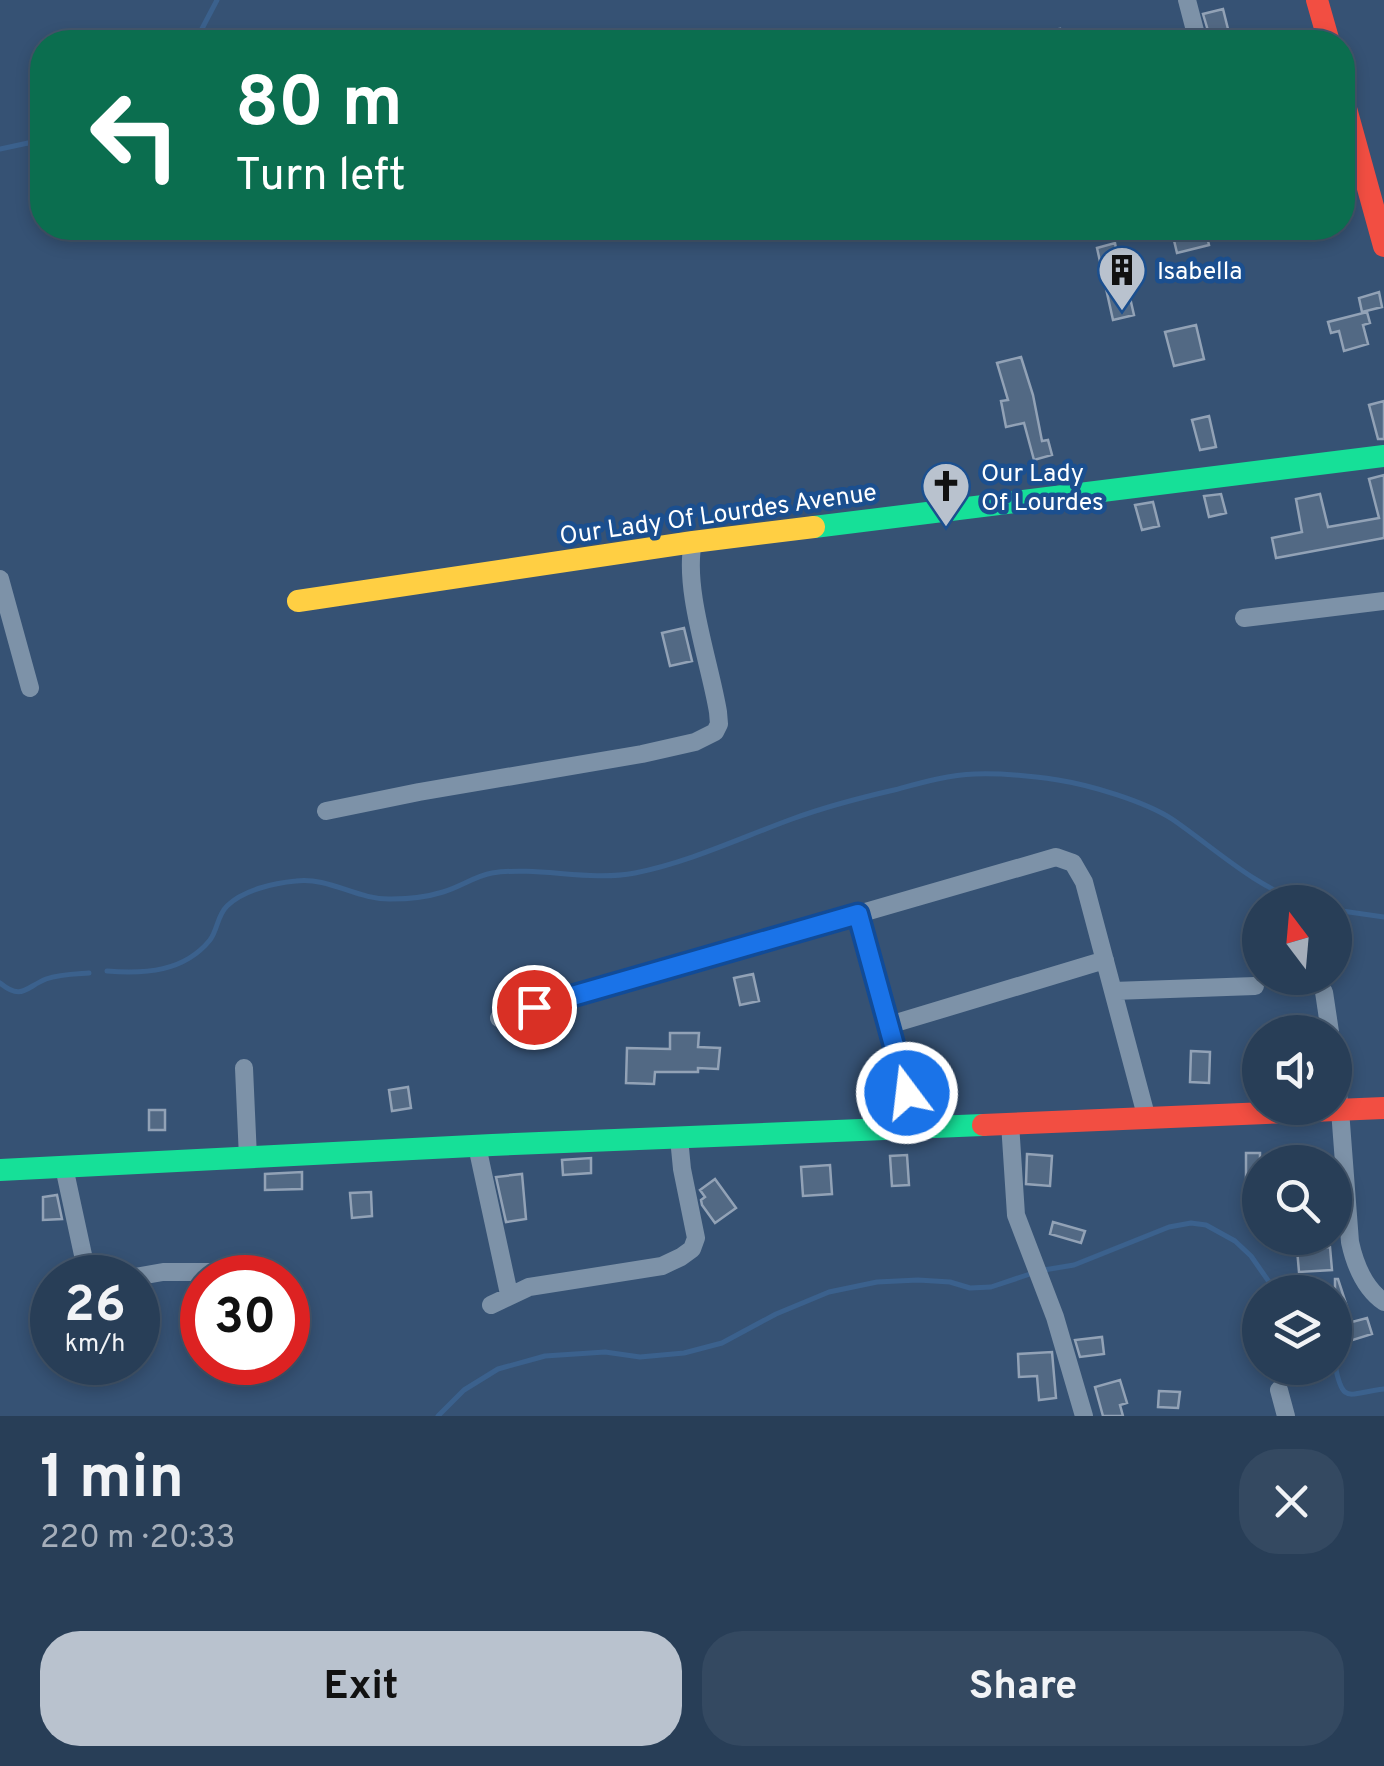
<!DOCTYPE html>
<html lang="en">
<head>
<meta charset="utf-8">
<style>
  body { margin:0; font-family:Overpass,sans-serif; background:#344961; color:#f1f3f6; height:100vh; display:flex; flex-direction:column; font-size:38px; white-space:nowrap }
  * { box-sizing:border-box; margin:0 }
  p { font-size:32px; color:#a5aeba }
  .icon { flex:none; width:55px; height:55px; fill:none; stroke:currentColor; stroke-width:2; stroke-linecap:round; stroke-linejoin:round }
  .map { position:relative; height:1416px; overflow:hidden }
  .panel { display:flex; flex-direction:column; background:#283e57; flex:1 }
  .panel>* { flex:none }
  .guide { position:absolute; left:30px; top:30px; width:1325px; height:210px; border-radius:40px; box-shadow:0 5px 15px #0003,0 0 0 2px #44576d; background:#0b6e4f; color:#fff; overflow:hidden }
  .needle { width:65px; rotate:344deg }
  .tools { position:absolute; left:1242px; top:885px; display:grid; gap:20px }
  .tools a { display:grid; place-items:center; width:110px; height:110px; border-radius:50%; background:#283e57; box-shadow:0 5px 15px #0003,0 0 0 2px #44576d; font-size:50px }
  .speed { position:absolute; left:30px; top:1255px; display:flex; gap:20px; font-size:50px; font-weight:700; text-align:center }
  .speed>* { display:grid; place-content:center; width:130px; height:130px; border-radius:50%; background:#283e57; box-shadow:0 5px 15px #0003,0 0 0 2px #44576d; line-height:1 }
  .speed small { font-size:25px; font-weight:400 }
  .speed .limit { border:15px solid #d22; background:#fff; color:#111 }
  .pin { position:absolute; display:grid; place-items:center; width:85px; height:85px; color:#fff; margin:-42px; border:5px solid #fff; border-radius:50%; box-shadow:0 2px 10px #0007 }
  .me { position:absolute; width:110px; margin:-55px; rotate:345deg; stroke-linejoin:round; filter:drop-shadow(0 0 8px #0008) }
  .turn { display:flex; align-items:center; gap:35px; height:210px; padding:0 40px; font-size:45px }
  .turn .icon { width:130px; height:130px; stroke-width:2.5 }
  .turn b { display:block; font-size:70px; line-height:85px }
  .round { display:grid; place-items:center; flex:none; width:105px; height:105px; border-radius:40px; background:#344961 }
  .headline { display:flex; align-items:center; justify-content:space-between; height:170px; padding:0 40px }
  h1 { font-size:60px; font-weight:700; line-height:75px }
  .cta { display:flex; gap:20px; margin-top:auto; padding:20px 40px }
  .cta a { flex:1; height:115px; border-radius:40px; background:#b9c2ce; color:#111; font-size:40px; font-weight:700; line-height:115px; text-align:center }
  .cta a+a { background:#344961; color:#f1f3f6 }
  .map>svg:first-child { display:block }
</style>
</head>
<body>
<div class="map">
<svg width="1384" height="1416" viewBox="0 0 1384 1416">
  <rect width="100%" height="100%" fill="#365274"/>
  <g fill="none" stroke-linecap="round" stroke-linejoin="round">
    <!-- stream -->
    <path stroke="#3b618d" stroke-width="5" d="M195 42 217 0
      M0 149 42 140
      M1335 910 1384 917
      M107 971C145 974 184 972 210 940 218 929 217 916 227 906 243 890 274 883 296 881 330 877 357 900 391 899 408 899 427 897 443 892 460 887 475 876 492 873 540 866 587 882 635 873 690 862 740 838 792 819 825 807 859 798 894 790 920 783 947 775 975 774 1002 773 1031 776 1058 780 1090 785 1144 801 1172 819 1212 846 1258 890 1305 902
      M0 983C22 1001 26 987 46 979 60 974 75 974 89 973
      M1044 1270 1074 1265 1169 1227 1191 1223 1206 1225 1235 1241 1251 1256 1276 1292
      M1335 1365C1343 1406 1348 1393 1384 1389
      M438 1416 464 1390 498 1369 545 1356 605 1352 640 1357 684 1353 722 1343 776 1314 829 1292 877 1282 918 1280 950 1282 970 1288 991 1287 1030 1274"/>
  </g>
  <!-- building -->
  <path fill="#526984" stroke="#92a2b6" stroke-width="2.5" d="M1223 9 1228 29 1209 34 1203 14Z
    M1060 29 1062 42H1022L1021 35Z
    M1190 228H1205L1209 245 1177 253 1172 232Z
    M1115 243 1121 277 1125 276 1134 315 1113 320 1097 248Z
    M1379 292 1382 307 1362 312 1359 298Z
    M1367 312 1370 323 1363 325 1368 344 1344 351 1339 331 1331 333 1328 322Z
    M1196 325 1204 359 1174 366 1165 332Z
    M1021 357 1033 395 1042 441 1048 440 1052 455 1034 460 1024 423 1006 427 1001 401 1008 400 997 363Z
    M1384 401V439H1378L1369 405Z
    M1209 416 1216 447 1200 450 1192 420Z
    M1384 475V538L1276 558 1272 538 1302 532 1296 499 1320 494 1328 527 1379 518 1369 479Z
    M1221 494 1226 513 1209 517 1204 496Z
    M1153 502 1159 526 1142 530 1135 505Z
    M684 628 692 661 670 666 662 633Z
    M753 974 759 1001 740 1005 734 978Z
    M670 1033H699L698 1047 720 1048 718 1069 698 1068V1072H655L654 1084 626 1083 627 1048 670 1049Z
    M1191 1051 1210 1052 1209 1083 1190 1082Z
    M408 1087 411 1108 392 1111 389 1090Z
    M149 1110H165V1130H149Z
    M1246 1153H1260V1187L1246 1188Z
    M1027 1154 1052 1156 1050 1186 1026 1184Z
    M907 1155 909 1185 892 1186 890 1156Z
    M591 1158V1173L563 1175 562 1160Z
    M830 1165 832 1194 803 1196 801 1167Z
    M302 1172V1189L265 1190V1174Z
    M522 1174 526 1219 506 1222 496 1177Z
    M715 1179 736 1208 715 1223 702 1205 701 1200 705 1197 700 1190Z
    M371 1192 372 1216 352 1218 350 1193Z
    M57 1195 62 1219 43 1220V1197Z
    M1053 1222 1085 1231 1081 1243 1050 1234Z
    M1330 1247 1332 1270 1299 1272 1297 1249Z
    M1335 1279H1338L1352 1322 1367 1318 1372 1334 1340 1344 1335 1327Z
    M1102 1337 1104 1354 1080 1357 1075 1340Z
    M1052 1352 1056 1398 1039 1400 1037 1376 1019 1377 1018 1354Z
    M1120 1380 1127 1403 1120 1405 1123 1416H1103L1095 1387Z
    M1159 1391 1180 1392 1178 1408 1158 1407Z"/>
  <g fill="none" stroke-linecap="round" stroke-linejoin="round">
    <!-- street -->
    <path stroke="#7d92a8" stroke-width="18" d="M1187 0 1198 42
      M0 579 30 688
      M1244 618 1384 601
      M326 811 419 792 642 754 695 742 715 732 719 724 718 712C710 663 683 589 693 542
      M858 913 917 1127
      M1113 991 1255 986
      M1324 992 1330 1032
      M499 1018 1056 857 1073 863 1084 882 1147 1119
      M889 1025 1105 960
      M244 1068 248 1158
      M1335 1071 1340 1110 1350 1242C1355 1265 1364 1288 1384 1302
      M1010 1123 1016 1215 1055 1317 1084 1416
      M477 1146 509 1294
      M64 1167 88 1278
      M129 1278 163 1272H270
      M491 1305 529 1287 662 1266 681 1257 692 1249 696 1238 682 1169 679 1138
      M1279 1390 1286 1416"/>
    <!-- fast -->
    <path stroke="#16e098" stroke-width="22" d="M814 527 1384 456
      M0 1170 492 1145 983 1125"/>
    <!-- slow -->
    <path stroke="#ffcf43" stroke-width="22" d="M298 601 693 542 814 527"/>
    <!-- jam -->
    <path stroke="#f24e42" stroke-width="22" d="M1317 0 1329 42
      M1342 94 1384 246
      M983 1125 1384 1108"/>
  </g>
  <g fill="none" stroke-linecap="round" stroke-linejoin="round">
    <!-- route casing -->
    <g stroke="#114b97" stroke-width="25">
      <path id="route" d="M534 1007 858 914 907 1093"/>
    </g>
    <!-- route -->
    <use href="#route" stroke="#1a73e8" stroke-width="18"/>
  </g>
  <!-- icons -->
  <defs>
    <g id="building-pin" transform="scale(2.5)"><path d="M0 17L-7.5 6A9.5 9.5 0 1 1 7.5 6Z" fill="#b9c2ce" stroke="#1b4f8f"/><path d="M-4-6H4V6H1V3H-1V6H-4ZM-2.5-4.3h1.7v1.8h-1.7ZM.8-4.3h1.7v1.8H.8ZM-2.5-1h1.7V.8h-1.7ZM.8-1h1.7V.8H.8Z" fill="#111"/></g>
    <g id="church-pin" transform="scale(2.5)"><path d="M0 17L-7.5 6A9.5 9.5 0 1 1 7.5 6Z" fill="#b9c2ce" stroke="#1b4f8f"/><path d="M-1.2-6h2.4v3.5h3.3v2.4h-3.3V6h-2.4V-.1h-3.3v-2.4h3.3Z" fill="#111"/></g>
  </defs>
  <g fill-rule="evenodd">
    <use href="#building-pin" x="1122" y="270"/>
    <use href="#church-pin" x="946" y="486"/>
  </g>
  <g text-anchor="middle" stroke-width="9" stroke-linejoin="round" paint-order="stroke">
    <!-- poi labels -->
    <g font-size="25" fill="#fff" stroke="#1b4f8f" text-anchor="start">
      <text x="1157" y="279">Isabella</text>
      <text x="981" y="481">Our Lady<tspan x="981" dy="29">Of Lourdes</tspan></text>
    </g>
    <!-- street labels -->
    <g font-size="25" fill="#fff" stroke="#1b4f8f">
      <text transform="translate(718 513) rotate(-8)" y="9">Our Lady Of Lourdes Avenue</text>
    </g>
  </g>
</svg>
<div class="tools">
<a><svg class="needle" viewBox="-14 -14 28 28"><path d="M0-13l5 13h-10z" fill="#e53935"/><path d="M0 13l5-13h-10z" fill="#a5aeba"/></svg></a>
<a><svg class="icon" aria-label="sound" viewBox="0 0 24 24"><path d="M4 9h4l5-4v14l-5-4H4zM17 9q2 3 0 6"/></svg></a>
<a><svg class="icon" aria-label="search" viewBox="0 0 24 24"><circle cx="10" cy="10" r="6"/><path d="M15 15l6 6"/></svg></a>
<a><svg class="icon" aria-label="layers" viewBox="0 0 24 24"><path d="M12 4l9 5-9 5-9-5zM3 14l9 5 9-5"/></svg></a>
</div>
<div class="speed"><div>26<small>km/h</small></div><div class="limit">30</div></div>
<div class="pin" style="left:534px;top:1007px;background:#d93025"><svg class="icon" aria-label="arrive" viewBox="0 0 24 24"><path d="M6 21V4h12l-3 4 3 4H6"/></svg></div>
<svg class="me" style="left:907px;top:1093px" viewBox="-20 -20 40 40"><circle r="17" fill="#1a73e8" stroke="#fff" stroke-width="3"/><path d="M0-11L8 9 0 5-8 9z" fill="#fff"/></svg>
<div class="guide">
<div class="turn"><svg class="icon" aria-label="left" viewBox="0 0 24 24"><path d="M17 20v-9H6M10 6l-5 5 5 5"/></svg><div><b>80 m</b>Turn left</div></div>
</div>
</div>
<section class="panel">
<div class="headline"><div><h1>1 min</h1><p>220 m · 20:33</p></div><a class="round"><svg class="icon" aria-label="close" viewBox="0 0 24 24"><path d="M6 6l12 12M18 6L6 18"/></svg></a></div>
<div class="cta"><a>Exit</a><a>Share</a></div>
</section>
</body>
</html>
